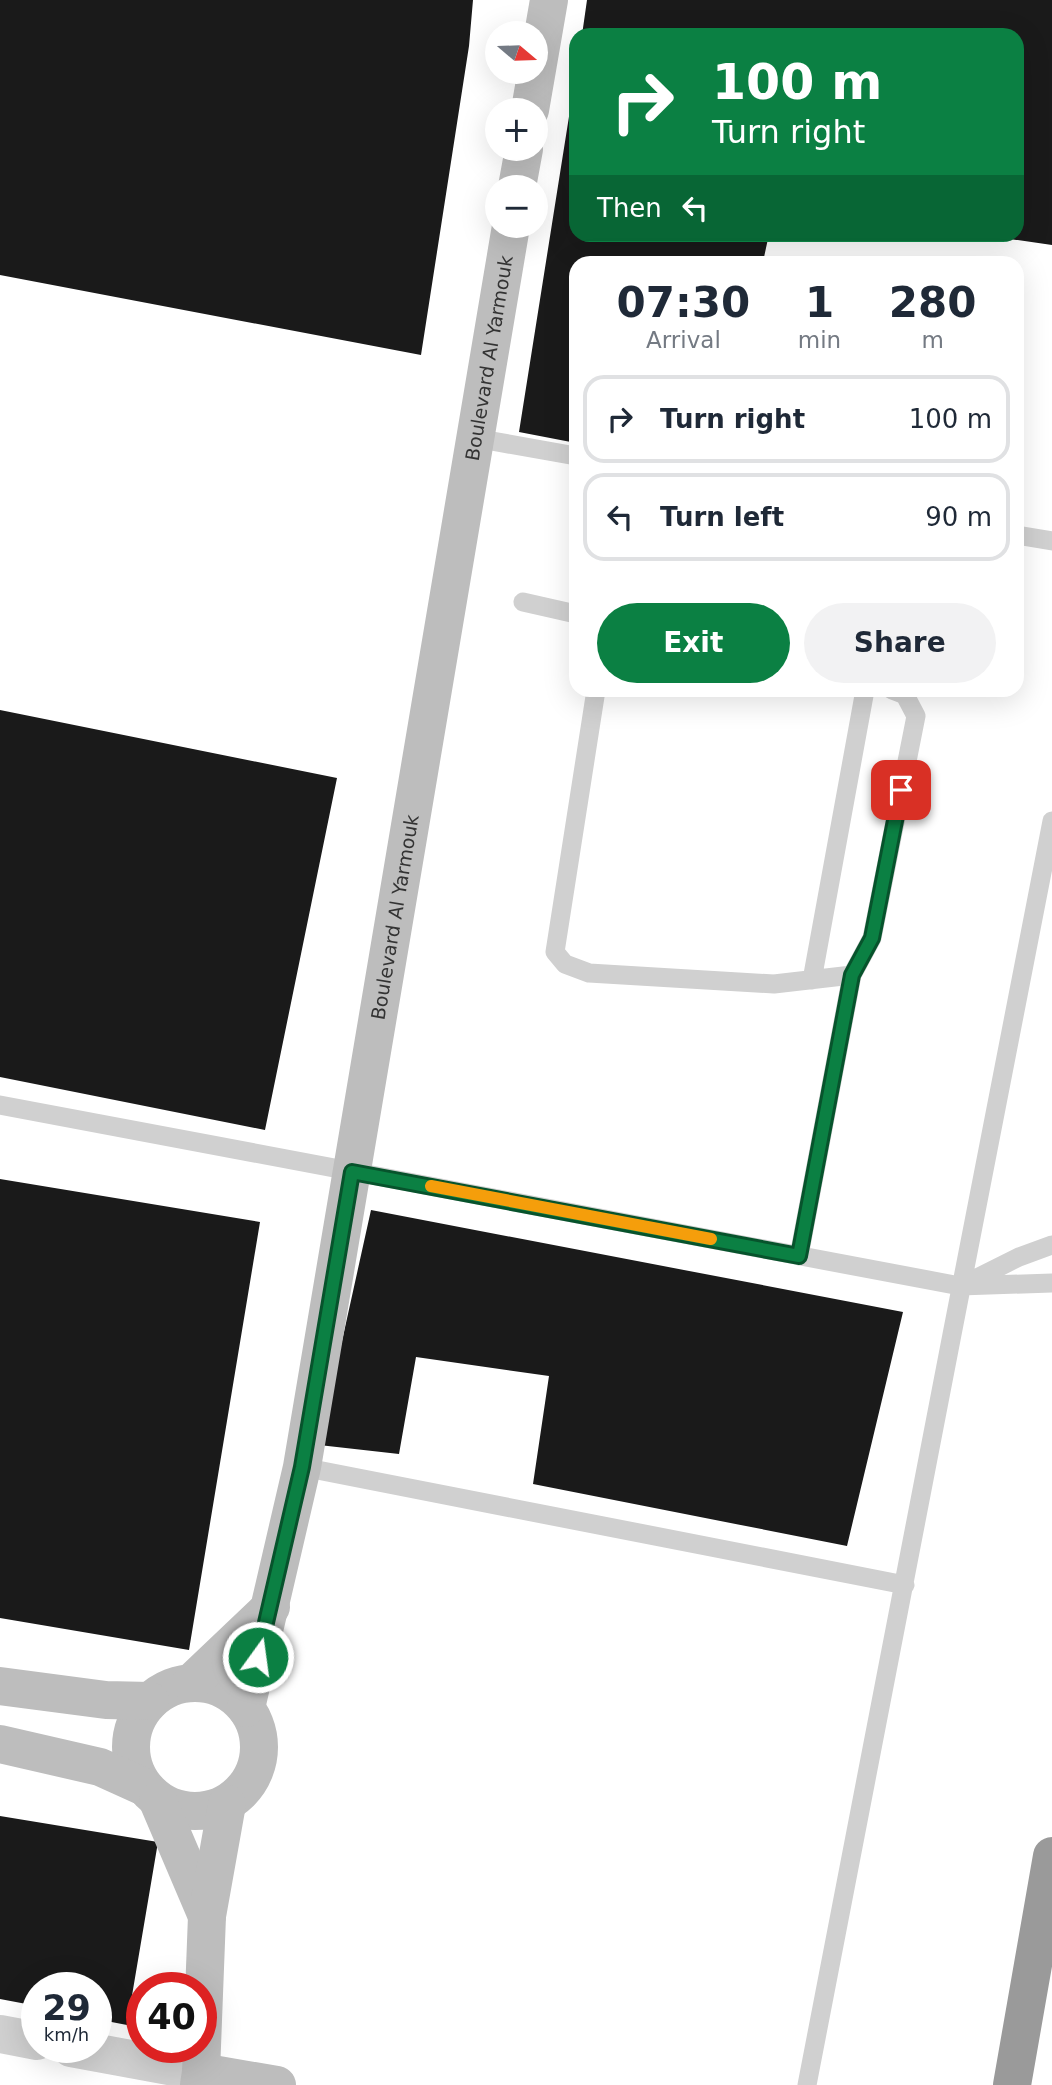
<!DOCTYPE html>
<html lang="en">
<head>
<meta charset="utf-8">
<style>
  body { margin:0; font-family:"DejaVu Sans",sans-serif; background:#f2f2f3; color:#1f2937; height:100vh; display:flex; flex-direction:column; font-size:26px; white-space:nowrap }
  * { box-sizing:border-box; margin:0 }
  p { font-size:23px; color:#747a83 }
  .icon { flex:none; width:38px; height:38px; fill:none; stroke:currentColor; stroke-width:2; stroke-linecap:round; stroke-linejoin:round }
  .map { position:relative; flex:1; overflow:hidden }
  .details { position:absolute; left:569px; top:256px; width:455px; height:441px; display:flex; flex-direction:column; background:#fff; border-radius:21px; box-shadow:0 7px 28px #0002 }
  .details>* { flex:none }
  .top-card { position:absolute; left:569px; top:28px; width:455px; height:214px; border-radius:21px; box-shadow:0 7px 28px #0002; background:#0b8043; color:#fff; overflow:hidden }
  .needle { width:46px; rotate:109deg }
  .controls { position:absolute; left:485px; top:21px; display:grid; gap:14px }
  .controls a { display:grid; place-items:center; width:63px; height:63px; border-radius:50%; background:#fff; box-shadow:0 7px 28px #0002; font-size:35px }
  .speed { position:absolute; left:21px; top:1972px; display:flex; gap:14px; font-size:35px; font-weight:700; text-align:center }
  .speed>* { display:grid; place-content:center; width:91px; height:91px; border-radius:50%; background:#fff; box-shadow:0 7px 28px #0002; line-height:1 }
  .speed small { font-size:18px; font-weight:400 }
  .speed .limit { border:10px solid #d22; background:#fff; color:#111 }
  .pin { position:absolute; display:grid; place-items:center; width:60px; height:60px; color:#fff; margin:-30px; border-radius:14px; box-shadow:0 4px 10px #0006 }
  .me { position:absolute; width:77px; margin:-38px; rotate:14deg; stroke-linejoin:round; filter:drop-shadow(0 0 5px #0008) }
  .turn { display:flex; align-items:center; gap:24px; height:147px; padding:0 28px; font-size:32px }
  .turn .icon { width:91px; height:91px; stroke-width:2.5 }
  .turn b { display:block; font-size:49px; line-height:60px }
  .then { display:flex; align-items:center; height:66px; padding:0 28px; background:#0003; gap:14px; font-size:26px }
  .eta { display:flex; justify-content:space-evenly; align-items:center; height:119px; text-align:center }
  .eta b { font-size:42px; font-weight:700; line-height:49px }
  .primary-button { display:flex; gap:14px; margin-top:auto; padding:14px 28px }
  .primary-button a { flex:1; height:80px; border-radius:42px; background:#0b8043; color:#fff; font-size:28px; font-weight:700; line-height:80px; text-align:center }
  .primary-button a+a { background:#f2f2f3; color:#1f2937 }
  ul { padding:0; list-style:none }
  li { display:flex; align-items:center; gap:21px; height:88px; margin:0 14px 10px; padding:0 14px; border:4px solid #e0e1e3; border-radius:21px }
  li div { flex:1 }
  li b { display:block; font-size:26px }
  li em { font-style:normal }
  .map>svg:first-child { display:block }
</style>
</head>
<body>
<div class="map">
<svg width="1052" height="2085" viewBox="0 0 1052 2085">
  <rect width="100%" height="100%" fill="#fff"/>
  <!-- building -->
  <path fill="#1a1a1a" d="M0 0H473L469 46 421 355 0 275Z
    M587 0H1052V245L989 236V234H1017V35H582Z
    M574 85H576V234H769L763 262H576V443L519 432Z
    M0 710 337 778 265 1130 0 1077Z
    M0 1179 260 1222 189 1650 0 1618Z
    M371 1210 903 1312 847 1546 533 1484 549 1376 416 1357 399 1454 319 1445Z
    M0 1816 158 1842 127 2025 96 2019V1988H37V2006L0 1999Z"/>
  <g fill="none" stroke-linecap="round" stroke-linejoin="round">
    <!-- lane -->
    <path stroke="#d0d0d0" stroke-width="19" d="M475 438 576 456
      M1017 535 1052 541
      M523 602 576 614
      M596 690 555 952 565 964 589 973 774 984 852 975
      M812 980 865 690
      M0 1105 960 1286 1052 1283
      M799 1256 852 975 872 938 916 716 905 695 892 690
      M967 1283 1019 1257 1052 1245
      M302 1467 905 1585
      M807 2085C889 1664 969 1242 1052 821"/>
    <!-- street -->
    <path stroke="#d0d0d0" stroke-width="38" d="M0 2034 37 2041
      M71 2048 201 2072"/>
    <!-- secondary -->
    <g stroke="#bdbdbd" stroke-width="38">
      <path d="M530 110 549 0"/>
      <path d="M517 187 524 149"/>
      <circle cx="195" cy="1747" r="64"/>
      <path d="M191 1683 271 1607"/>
      <path d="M0 1686 106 1700 150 1701"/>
      <path id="s1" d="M246 1708 302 1467 511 226"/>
      <path d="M0 1744 100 1767 142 1786"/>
      <path d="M158 1801 207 1916"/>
      <path d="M201 2072 277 2085"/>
      <path d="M199 2085 201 2072 207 1916 227 1804"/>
    </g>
    <!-- highway -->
    <path stroke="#9a9a9a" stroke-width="38" d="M1012 2085 1052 1856"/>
  </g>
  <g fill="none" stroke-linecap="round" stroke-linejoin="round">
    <!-- route casing -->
    <g stroke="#07532c" stroke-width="18">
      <path id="route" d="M258 1657 302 1467 352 1172 799 1256 852 975 872 938 901 790"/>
    </g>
    <!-- route -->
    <use href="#route" stroke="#0b8043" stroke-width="12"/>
    <!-- slow -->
    <path stroke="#f59e0b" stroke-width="12" d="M431 1186 711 1239"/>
  </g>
  <g text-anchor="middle" stroke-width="7" stroke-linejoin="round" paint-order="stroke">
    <!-- street labels -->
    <g font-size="19" fill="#333" stroke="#fff">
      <text dy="7" stroke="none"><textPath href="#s1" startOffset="1372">Boulevard Al Yarmouk</textPath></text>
      <text dy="7" stroke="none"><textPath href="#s1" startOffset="805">Boulevard Al Yarmouk</textPath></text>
    </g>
  </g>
</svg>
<div class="controls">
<a><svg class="needle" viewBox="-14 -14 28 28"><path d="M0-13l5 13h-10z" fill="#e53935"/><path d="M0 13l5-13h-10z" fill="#747a83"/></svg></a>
<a>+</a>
<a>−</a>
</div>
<div class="speed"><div>29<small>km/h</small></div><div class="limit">40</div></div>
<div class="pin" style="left:901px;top:790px;background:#d93025"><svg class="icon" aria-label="arrive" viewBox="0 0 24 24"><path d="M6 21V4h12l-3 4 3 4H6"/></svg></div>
<svg class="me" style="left:258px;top:1657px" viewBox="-20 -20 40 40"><circle r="17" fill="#0b8043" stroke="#fff" stroke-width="3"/><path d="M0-11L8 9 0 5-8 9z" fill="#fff"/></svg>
<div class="top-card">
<div class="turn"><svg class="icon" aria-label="right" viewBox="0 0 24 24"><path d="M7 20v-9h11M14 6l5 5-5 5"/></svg><div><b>100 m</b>Turn right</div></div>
<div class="then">Then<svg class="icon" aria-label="left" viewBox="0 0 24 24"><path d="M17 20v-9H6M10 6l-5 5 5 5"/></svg></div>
</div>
<section class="details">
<div class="eta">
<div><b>07:30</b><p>Arrival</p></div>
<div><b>1</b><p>min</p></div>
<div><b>280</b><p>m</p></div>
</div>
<ul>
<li><svg class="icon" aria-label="right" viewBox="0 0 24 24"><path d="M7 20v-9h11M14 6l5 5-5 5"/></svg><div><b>Turn right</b></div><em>100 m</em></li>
<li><svg class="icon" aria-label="left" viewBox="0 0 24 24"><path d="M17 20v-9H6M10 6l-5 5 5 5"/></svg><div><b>Turn left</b></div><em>90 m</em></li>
</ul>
<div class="primary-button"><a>Exit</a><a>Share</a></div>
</section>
</div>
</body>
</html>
